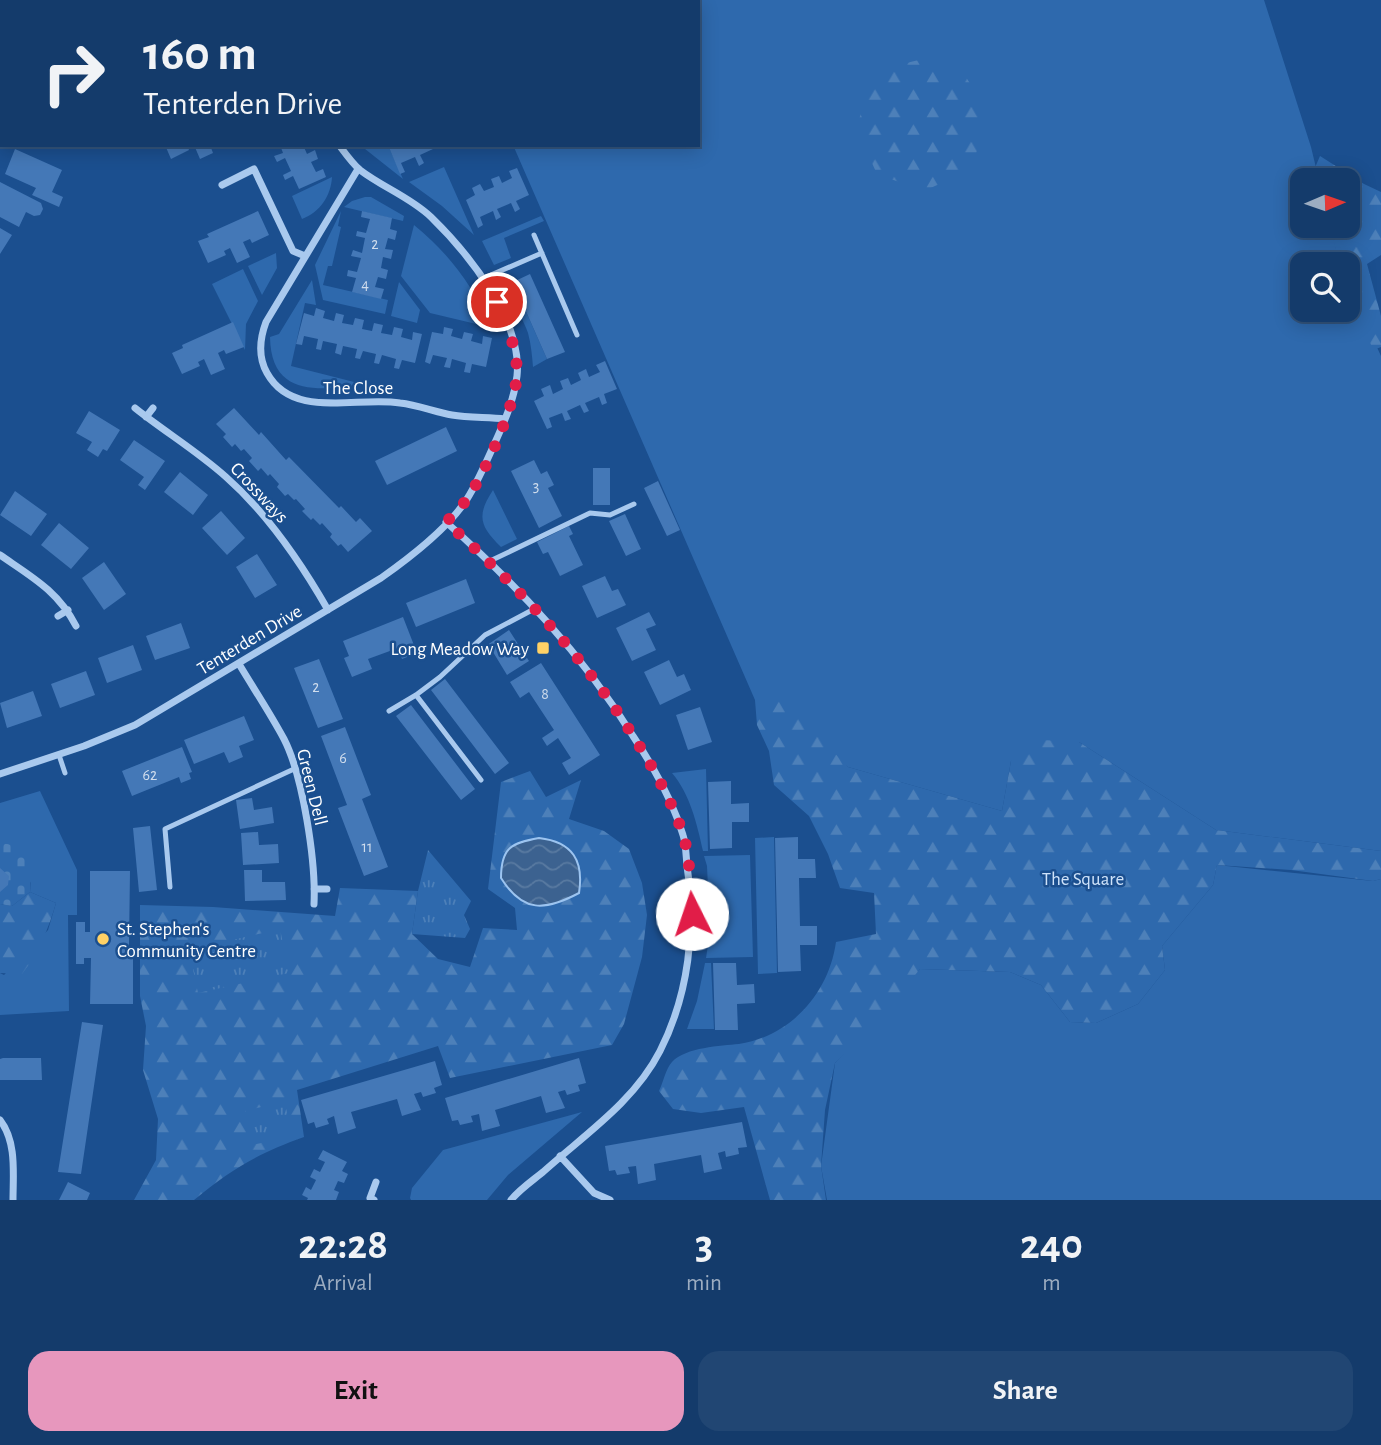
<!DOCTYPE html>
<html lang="en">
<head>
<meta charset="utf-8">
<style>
  body { margin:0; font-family:"Alegreya Sans",sans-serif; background:#214673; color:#f1f3f6; height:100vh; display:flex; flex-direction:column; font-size:26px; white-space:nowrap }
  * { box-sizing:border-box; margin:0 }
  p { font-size:23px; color:#9dadc1 }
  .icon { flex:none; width:38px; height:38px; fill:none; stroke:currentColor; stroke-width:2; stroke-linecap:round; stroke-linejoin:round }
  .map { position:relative; height:1200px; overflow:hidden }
  .details { display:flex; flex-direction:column; background:#143b6b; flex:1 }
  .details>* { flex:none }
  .top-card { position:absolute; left:0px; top:0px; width:700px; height:147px; box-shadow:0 4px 18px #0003,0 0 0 2px #33557e; background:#143b6b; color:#f1f3f6; overflow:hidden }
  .needle { width:46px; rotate:88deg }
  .tools { position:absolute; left:1290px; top:168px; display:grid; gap:14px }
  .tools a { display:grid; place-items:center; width:70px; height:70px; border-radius:14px; background:#143b6b; box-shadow:0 4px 18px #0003,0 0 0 2px #33557e; font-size:35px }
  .pin { position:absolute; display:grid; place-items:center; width:60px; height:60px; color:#fff; margin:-30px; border:4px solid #fff; border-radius:50%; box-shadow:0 2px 7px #0007 }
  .me { position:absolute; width:77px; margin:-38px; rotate:356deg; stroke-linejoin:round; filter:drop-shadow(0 0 5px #0008) }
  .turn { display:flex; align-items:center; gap:24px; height:147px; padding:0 28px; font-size:32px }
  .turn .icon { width:91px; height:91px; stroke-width:2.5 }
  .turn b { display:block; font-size:49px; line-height:60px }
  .eta { display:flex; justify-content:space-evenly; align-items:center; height:119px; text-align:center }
  .eta b { font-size:42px; font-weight:700; line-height:49px }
  .cta { display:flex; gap:14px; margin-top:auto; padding:14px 28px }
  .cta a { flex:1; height:80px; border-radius:21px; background:#e797bd; color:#111; font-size:28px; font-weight:700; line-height:80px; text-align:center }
  .cta a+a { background:#214673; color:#f1f3f6 }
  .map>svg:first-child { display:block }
</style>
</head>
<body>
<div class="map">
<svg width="1381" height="1200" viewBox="0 0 1381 1200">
  <defs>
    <pattern id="forest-firs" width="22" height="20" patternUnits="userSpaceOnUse" patternTransform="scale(1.75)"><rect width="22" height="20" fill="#2e69ad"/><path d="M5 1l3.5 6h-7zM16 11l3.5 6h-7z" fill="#4d80b9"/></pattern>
    <pattern id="cemetery-stones" width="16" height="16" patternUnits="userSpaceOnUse" patternTransform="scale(1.75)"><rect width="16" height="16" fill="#2e69ad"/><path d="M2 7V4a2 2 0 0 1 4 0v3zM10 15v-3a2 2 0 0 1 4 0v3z" fill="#4d80b9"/></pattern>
    <pattern id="park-tufts" width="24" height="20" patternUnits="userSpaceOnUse" patternTransform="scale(1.75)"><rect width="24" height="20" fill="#2e69ad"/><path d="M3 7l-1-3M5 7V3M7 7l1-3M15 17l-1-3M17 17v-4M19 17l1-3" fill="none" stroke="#4d80b9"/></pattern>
    <pattern id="water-waves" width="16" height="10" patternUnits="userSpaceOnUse" patternTransform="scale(1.75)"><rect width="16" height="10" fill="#3c6290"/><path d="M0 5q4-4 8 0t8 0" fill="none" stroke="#597aa1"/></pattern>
  </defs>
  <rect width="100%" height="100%" fill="#1b4f8f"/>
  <!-- grass -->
  <path fill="#2e69ad" d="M449 0H1264L1311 147 1319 180H1302V226H1330L1340 264H1302V310H1348V285L1381 356V851L1216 830 1079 742 1011 761 1002 811 848 767 755 700 513 145H698V2Z
    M360 145H388L403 179Z
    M444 167 474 235 442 206 409 182Z
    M332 177C331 196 320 212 302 219L292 196Z
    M365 197H371L404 216 403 221 344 207 352 201Z
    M341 211 338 226 341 227 332 266H328L323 285 388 300 385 314 323 300 315 265Z
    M541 216 544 221 504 238 511 258 494 265 482 241Z
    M414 225C452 256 471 285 493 328L430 313 401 276Z
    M276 253 277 268 262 295 248 266Z
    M243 269 258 301 246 324 245 350 212 284Z
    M312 280 316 305 305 303 291 366 366 385C323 389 271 400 270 337L279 334Z
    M399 282 420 310 417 323 391 316Z
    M516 289 547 359 533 367C532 355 531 344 528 333 523 319 512 303 516 289Z
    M493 490 517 539 501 547C480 526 476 516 493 490Z
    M706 769 708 851H703C697 824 690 794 672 773Z
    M40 791 77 870V915H68L69 1011 0 1015V973L4 975 48 930 56 903 30 892 31 883 6 844H0V803Z
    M774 837 777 973 758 974 755 838Z
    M750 855 753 957 706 958 710 932 707 866 704 856Z
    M1217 865 1373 881 1381 879V1200H827L821 1166 835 1063 920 969 1010 972 1041 985 1070 1022 1096 1023 1138 1004 1165 970 1162 946 1213 885Z
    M705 963H711L714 1029H687L697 1001Z
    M582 1112 508 1175 487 1200H411L410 1198 412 1188 443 1150Z"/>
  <!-- forest -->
  <path fill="url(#forest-firs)" d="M919 60 966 77 986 110 987 123 970 170 924 191 877 174 856 128C872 85 870 71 919 60Z
    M1320 156 1364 184 1381 192V255L1367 264 1381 316V347L1373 350 1348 286V264H1340L1329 226H1348V180H1317L1314 170Z
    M777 693 848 767 1002 811 1011 761 1018 748 1042 740 1079 742 1216 830 1381 851V879L1373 881 1291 870 1217 865 1213 885 1162 946 1165 970 1138 1004 1096 1023 1070 1022 1041 985 1010 972 920 969 887 1010 835 1063 825 1110 821 1166 826 1200H770L744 1107 701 1113 673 1109 659 1091C663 1083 666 1068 672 1062 686 1047 721 1046 739 1044 791 1036 829 993 836 942L876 934 874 893 840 888 828 854 809 816 774 785 769 751 757 725 755 700Z
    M530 771 546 797 581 780 569 819 604 831 629 849 642 883 647 915 642 957 624 1024 612 1045 450 1078 438 1046 297 1090 304 1137C259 1153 231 1169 194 1200H134L156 1160 158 1119 143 1070 146 1026 140 996V905L213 907 335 916 340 888 418 891 412 934 438 959 470 967 483 928 517 930 515 908 488 889 501 782Z
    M30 892 56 903C48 930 39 952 22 974L0 973V904L12 906Z"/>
  <!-- cemetery -->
  <path fill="url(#cemetery-stones)" d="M0 844C25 841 33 873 30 892L12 906 0 904Z"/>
  <!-- park -->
  <path fill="url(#park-tufts)" d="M428 850 471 901 464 915 470 929 465 938 412 934 418 891Z
    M280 929 289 973 198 993 189 950Z
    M285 1101 291 1137 252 1145 245 1111Z"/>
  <!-- water -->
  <path fill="url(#water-waves)" stroke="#9cc4f0" stroke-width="2" d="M539 838C573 842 584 861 579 893 545 911 523 913 501 878 501 847 512 843 539 838Z"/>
  <!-- building -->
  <path fill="#4478b7" d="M165 145H187L189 150 171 159Z
    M194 145H210L213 153 200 159Z
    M280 145H303L307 154 315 150 318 159 311 162 316 172 323 169 326 177 299 189 293 176 285 180 283 175 291 171 285 158 277 162 274 156 283 153Z
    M388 145H431L433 149 420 155 424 163 419 166 415 157 401 163 405 172 400 174Z
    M15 149 62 170 52 192 63 197 59 207 32 195 36 188 5 174Z
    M517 168 529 195 516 201 520 209 515 212 511 203 497 209 501 217 496 220 493 211 480 217 483 225 478 228 466 200 475 195 472 188 480 184 484 191 494 187 491 179 499 176 502 183 512 178 509 171Z
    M0 182 41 203 43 209 40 215 34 216 26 212 19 227 0 217Z
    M258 211 269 235 252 243 250 239 243 242 250 257 237 263 230 248 224 251 226 255 208 263 198 241 209 237 207 234Z
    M362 211 392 218 390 229 397 231 395 240 388 238 385 249 393 250 391 259 383 257 381 268 388 270 386 279 378 277 375 287 384 289 381 299 352 292 356 278 347 276 348 270 357 272 361 258 351 256 353 250 362 253 365 238 356 236 357 231 366 233 370 219 361 217Z
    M0 228 12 235 0 254Z
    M530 274 565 352 547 359 513 282Z
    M316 308 325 311 323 318 334 321 336 313 344 315 342 323 353 325 355 318 364 320 362 329 372 331 374 323 383 325 381 333 392 335 394 327 403 329 401 337 412 340 413 332 422 334 415 363 402 360 399 369 394 368 396 359 382 355 379 364 374 363 376 354 363 351 360 359 355 358 357 349 343 346 341 355 335 353 337 344 323 341 321 350 316 349 318 339 304 336 302 345 296 344 304 313 314 316Z
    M233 322 244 347 226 354 224 350 218 353 225 369 211 375 204 359 198 362 200 366 182 374 172 353 183 348 182 345Z
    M444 327 453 329 451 336 462 339 464 332 473 334 471 341 482 344 483 336 492 338 486 367 472 364 470 373 464 372 466 363 452 359 450 368 444 367 447 358 433 355 430 364 425 362 432 332 443 334Z
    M605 361 617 389 604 394 607 403 602 405 599 397 585 403 589 411 584 413 580 405 567 411 571 419 565 421 562 413 549 418 552 427 547 429 534 401 544 396 541 389 550 385 553 394 563 389 560 381 568 378 571 385 581 380 578 373 586 369 589 377 600 372 596 365Z
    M234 408 259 435 261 432 286 460 289 457 339 508 341 506 356 522 360 518 372 531 348 552 341 544 338 546 330 537 332 534 322 523 320 525 313 518 311 520 302 511 305 509 296 499 294 500 288 494 285 496 277 487 279 484 270 474 268 476 261 468 258 471 249 461 252 458 244 449 241 451 235 444 232 447 223 437 226 434 216 424Z
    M89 411 120 430 107 451 103 449 98 457 87 450 92 442 76 433Z
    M446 427 457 451 387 485 375 461Z
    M134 440 165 461 145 490 138 485 144 477 120 460Z
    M534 460 541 474 547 471 554 485 548 488 562 516 539 528 511 471Z
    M593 468H610V505H593Z
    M180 472 208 495 193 515 164 492Z
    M658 481 680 530 667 536 644 488Z
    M15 491 47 514 31 536 0 515Z
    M221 511 245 538 227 555 202 528Z
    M625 514 641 549 626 556 609 521Z
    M59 523 89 548 71 569 41 545Z
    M569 526 573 534 569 536 583 565 560 576 548 552 543 554 537 542Z
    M257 554 277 585 255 598 236 567Z
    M104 562 126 594 104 610 82 578Z
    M605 576 612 591 618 589 626 605 597 618 582 586Z
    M466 579 475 603 416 627 406 603Z
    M649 612 656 625 646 629 656 650 632 661 616 628Z
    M403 617 417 653 402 659 398 648 368 659 372 669 352 677 344 658 349 656 343 641Z
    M181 623 190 648 155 660 146 636Z
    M509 630 529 661 507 675 493 652 485 657 480 650Z
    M133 645 142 670 107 683 98 658Z
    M319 659 343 719 318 728 294 668Z
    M669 660 677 677 684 674 691 690 660 705 644 672Z
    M541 663 600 755 569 775 562 763 571 758 558 738 547 746 542 738 554 730 529 692 520 698 510 682Z
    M86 671 95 695 60 708 51 684Z
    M445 679 509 763 495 774 431 690Z
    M33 691 42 716 7 728 0 703Z
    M411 705 475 789 461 800 396 716Z
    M700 707 712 742 688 750 676 715Z
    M244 716 254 740 239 746 243 757 229 763 224 752 194 764 184 740Z
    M345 727 371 795 362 799 388 867 364 876 338 808 347 805 321 736Z
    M182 747 192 772 189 773 191 779 181 783 179 777 132 796 122 771Z
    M731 781V804L749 803V822H732V848L710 849 708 782Z
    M252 798 254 810 272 807 274 823 240 829 236 800Z
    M150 826 157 890 139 892 133 828Z
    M258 832 259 845 278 844 279 863 243 865 241 833Z
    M798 837V859H815L816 878H799L800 926H817V945H800L801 971 778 972 775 838Z
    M0 868 9 876 8 885 0 892Z
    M244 870H262V882H285L286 900 245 901Z
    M90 871H130L129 946H133V1004H90L91 958H84V964H76V922H85V932H90Z
    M713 963H736L737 985 754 984 755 1003 737 1004 738 1030H715Z
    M82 1022 103 1025 81 1174 58 1172Z
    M3 1058H41L42 1080H0V1059Z
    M579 1058 586 1083 578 1085 580 1091 567 1095 565 1090 558 1092 565 1108 546 1113 541 1096 495 1110 500 1126 482 1131 479 1114 471 1116 473 1122 460 1125 458 1120 452 1121 445 1098Z
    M435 1061 442 1085 434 1088 436 1093 423 1097 421 1092 414 1094 421 1110 402 1116 397 1099 351 1112 356 1128 338 1134 334 1116 327 1119 329 1124 316 1128 314 1122 308 1124 301 1100Z
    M742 1122 747 1147 738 1148 739 1154 726 1157 725 1151 718 1153 722 1169 704 1173 701 1155 654 1164 656 1180 638 1184 636 1166 628 1167 630 1173 617 1175 615 1170 609 1171 605 1146Z
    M323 1150 347 1162 342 1171 348 1174 344 1183 338 1181 334 1190 339 1192 336 1200H307L308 1198 302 1195 306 1187 311 1190 316 1180 310 1177 314 1169 320 1172 325 1162 318 1159Z
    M68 1182 90 1193 87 1200H59Z"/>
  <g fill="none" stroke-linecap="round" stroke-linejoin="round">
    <!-- service -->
    <path stroke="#a9c9ee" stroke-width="5" d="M415 0V2
      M534 235 577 335
      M484 278 542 253
      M490 561 590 513 610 515 634 504
      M416 695 481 780
      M389 711 416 695 440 677 485 635 536 608
      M59 755 65 773
      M170 887 165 829 294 769"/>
    <!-- minor -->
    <path stroke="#a9c9ee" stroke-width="7" d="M276 0 277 2
      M358 169 266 322C260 338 258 357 267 373 293 420 357 396 400 403 418 405 435 412 452 415 469 418 488 417 505 419
      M222 185 254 169 293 251 305 256
      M135 408C165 432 197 451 226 477 268 514 300 561 328 610
      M146 417 153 408
      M446 522C518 586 582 654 633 736 653 766 672 799 683 835 686 844 686 856 687 866 696 928 689 994 660 1051 634 1102 584 1135 543 1172 532 1181 520 1189 511 1200
      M0 555C32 577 58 591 76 626
      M58 616 68 610
      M239 664C254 689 270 713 284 739 303 776 316 862 314 904
      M0 774 84 746 135 725 381 578C408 559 449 527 467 499 477 483 485 465 493 447 503 425 514 401 517 376 523 321 468 253 431 217 410 197 382 187 360 170 352 163 345 153 339 145
      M314 889H327
      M0 1120C17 1142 13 1174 13 1200
      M560 1156 594 1193 610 1200
      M374 1200 370 1198 376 1182"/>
  </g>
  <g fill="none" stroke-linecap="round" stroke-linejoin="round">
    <!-- route -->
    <path stroke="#e11d48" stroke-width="12" stroke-dasharray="0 21.6" d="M497 302C507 325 517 348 517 374 516 404 483 479 464 503 459 510 452 516 446 522 517 586 581 653 632 734 652 766 671 799 683 834 690 857 691 890 692 914"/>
  </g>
  <!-- markers -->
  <g fill="#ffd166" stroke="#1b4f8f" stroke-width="2.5">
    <rect x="536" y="641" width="14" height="14" rx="3.5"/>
    <circle cx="103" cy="939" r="7"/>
  </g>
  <g text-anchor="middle" stroke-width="5" stroke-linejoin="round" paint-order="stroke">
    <!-- number labels -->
    <g font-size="16" fill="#d0dded">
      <text x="375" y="249">2</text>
      <text x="365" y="289">4</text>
      <text x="536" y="491">3</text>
      <text x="316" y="692">2</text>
      <text x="545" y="699">8</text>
      <text x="343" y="763">6</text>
      <text x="150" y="780">62</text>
      <text x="367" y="852">11</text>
    </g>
    <!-- street labels -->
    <g font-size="19" fill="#fff" stroke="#1b4f8f">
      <text x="358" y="394">The Close</text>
      <text transform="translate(260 492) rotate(47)" y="7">Crossways</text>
      <text transform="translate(249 639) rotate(-31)" y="7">Tenterden Drive</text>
      <text transform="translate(313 787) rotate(76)" y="7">Green Dell</text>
    </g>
    <!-- poi labels -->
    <g font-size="19" fill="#fff" stroke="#1b4f8f" text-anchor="end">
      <text x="529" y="655">Long Meadow Way</text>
      <text x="117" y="935" text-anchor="start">St. Stephen's<tspan x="117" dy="22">Community Centre</tspan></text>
    </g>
    <!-- park labels -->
    <g font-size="19" fill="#cfe3fa" stroke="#1b4f8f">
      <text x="1083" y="885">The Square</text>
    </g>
  </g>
</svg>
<div class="tools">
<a><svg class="needle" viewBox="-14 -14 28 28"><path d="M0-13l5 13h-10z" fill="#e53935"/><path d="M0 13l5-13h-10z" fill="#9dadc1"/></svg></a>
<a><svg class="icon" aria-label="search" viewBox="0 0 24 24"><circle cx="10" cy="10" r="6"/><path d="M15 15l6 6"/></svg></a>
</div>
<div class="pin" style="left:497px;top:302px;background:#d93025"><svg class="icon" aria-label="arrive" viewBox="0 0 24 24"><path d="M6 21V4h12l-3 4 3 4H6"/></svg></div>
<svg class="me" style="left:692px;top:914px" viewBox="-20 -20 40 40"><circle r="19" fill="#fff"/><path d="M0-13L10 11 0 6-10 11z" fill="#e11d48"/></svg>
<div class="top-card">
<div class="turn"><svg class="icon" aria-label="right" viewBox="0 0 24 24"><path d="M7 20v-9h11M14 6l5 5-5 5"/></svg><div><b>160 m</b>Tenterden Drive</div></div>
</div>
</div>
<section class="details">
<div class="eta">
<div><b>22:28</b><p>Arrival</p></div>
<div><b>3</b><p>min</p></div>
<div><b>240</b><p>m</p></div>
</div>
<div class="cta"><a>Exit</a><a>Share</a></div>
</section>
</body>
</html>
